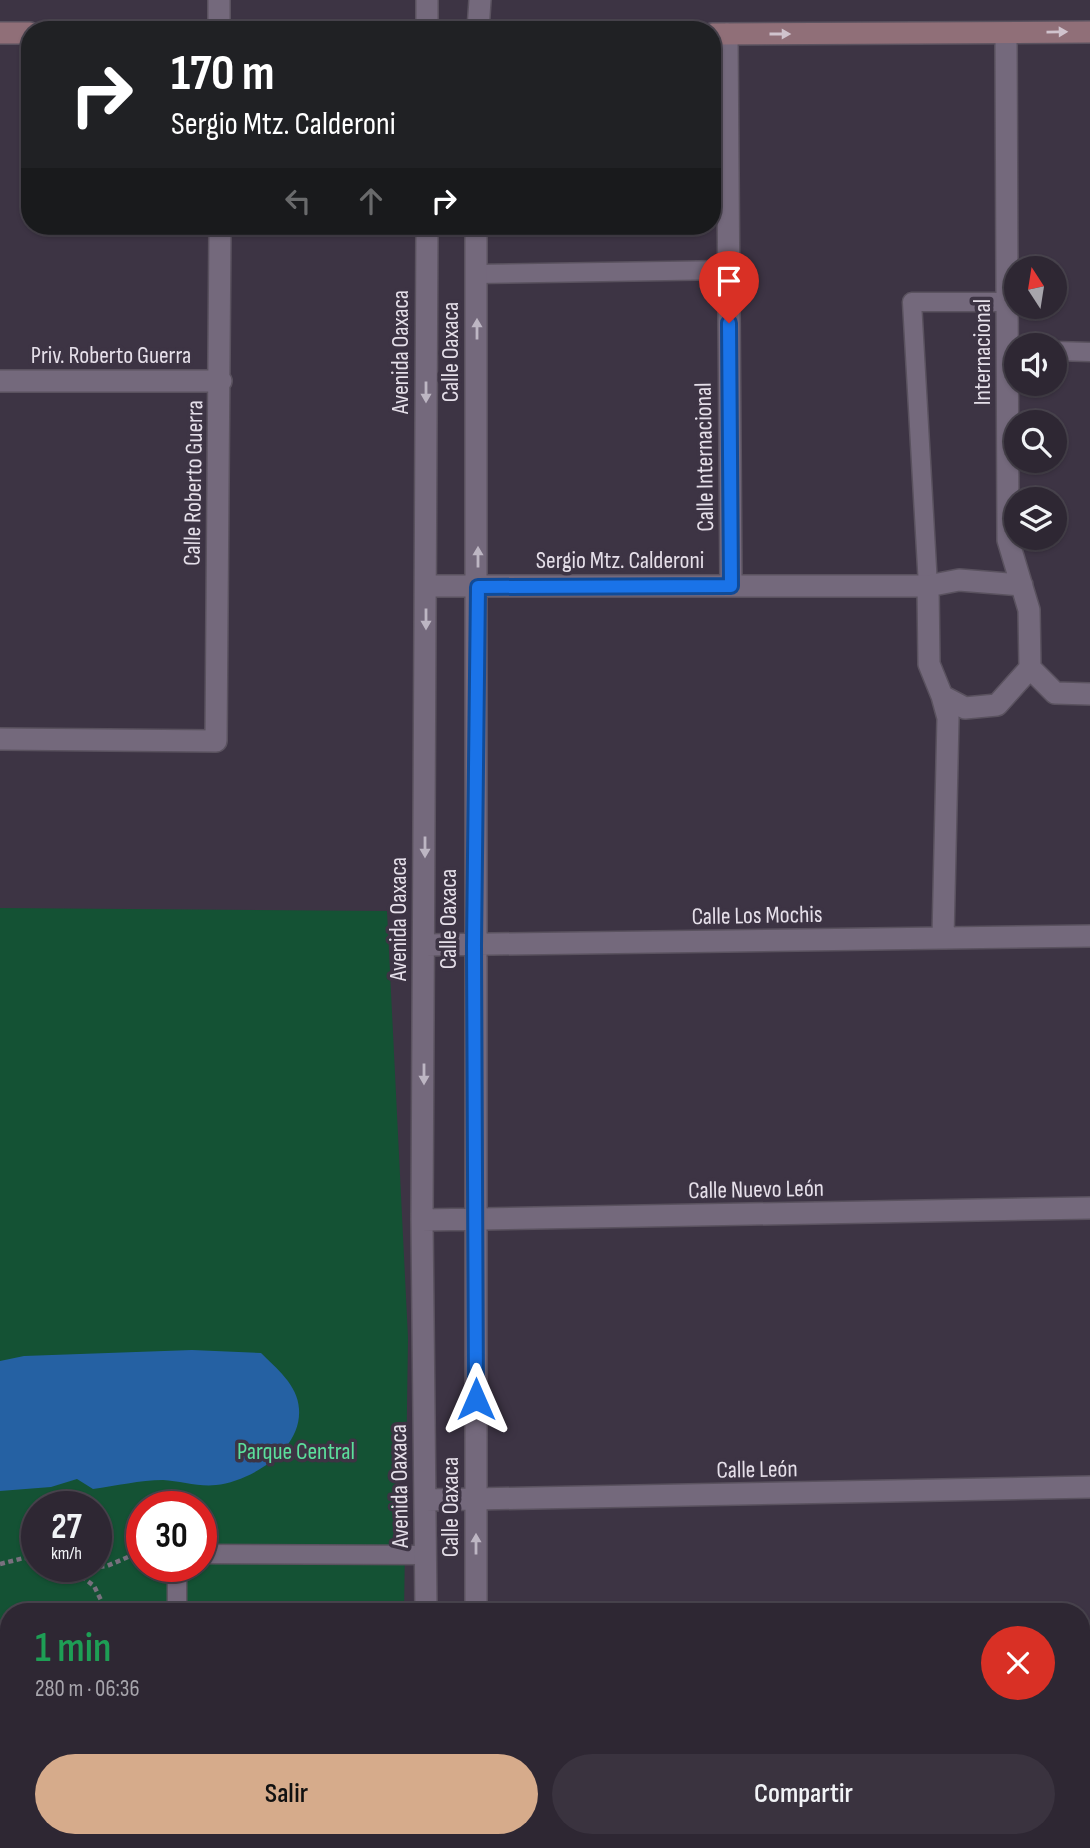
<!DOCTYPE html>
<html lang="es">
<head>
<meta charset="utf-8">
<style>
  body { margin:0; font-family:"Sofia Sans Condensed",sans-serif; background:#3a333f; color:#f1f3f6; height:100vh; display:flex; flex-direction:column; font-size:26px; white-space:nowrap }
  * { box-sizing:border-box; margin:0 }
  p { font-size:23px; color:#a7a5ac }
  .icon { flex:none; width:38px; height:38px; fill:none; stroke:currentColor; stroke-width:2; stroke-linecap:round; stroke-linejoin:round }
  .map { position:relative; flex:1; overflow:hidden }
  .panel { position:absolute; left:0px; top:1603px; width:1090px; height:245px; display:flex; flex-direction:column; background:#2e2733; border-radius:28px 28px 0 0; box-shadow:0 2px 5px #0004,0 0 0 2px #49444e }
  .panel>* { flex:none }
  .banner { position:absolute; left:21px; top:21px; width:700px; height:214px; border-radius:28px; box-shadow:0 2px 5px #0004,0 0 0 2px #49444e; background:#202124; color:#fff; overflow:hidden }
  .needle { width:46px; rotate:348deg }
  .fabs { position:absolute; left:1004px; top:256px; display:grid; gap:14px }
  .fabs a { display:grid; place-items:center; width:63px; height:63px; border-radius:50%; background:#2e2733; box-shadow:0 2px 5px #0004,0 0 0 2px #49444e; font-size:35px }
  .speed { position:absolute; left:21px; top:1491px; display:flex; gap:14px; font-size:35px; font-weight:700; text-align:center }
  .speed>* { display:grid; place-content:center; width:91px; height:91px; border-radius:50%; background:#2e2733; box-shadow:0 2px 5px #0004,0 0 0 2px #49444e; line-height:1 }
  .speed small { font-size:18px; font-weight:400 }
  .speed .limit { border:10px solid #d22; background:#fff; color:#111 }
  .pin { position:absolute; display:grid; place-items:center; width:60px; height:60px; color:#fff; margin:-72px -30px; border-radius:50% 50% 50% 0; rotate:-45deg; box-shadow:0 0 7px #0007 }
  .pin .icon { rotate:45deg }
  .me { position:absolute; width:77px; margin:-38px; rotate:0deg; stroke-linejoin:round; filter:drop-shadow(0 0 5px #0008) }
  .turn { display:flex; align-items:center; gap:24px; height:147px; padding:0 35px; font-size:32px }
  .turn .icon { width:91px; height:91px; stroke-width:2.5 }
  .turn b { display:block; font-size:49px; line-height:60px }
  .lanes { display:flex; align-items:center; height:66px; padding:0 35px; background:#0003; justify-content:center; gap:35px; direction:ltr }
  .lanes .off { opacity:.35 }
  .round { display:grid; place-items:center; flex:none; width:74px; height:74px; border-radius:37px; background:#3a333f }
  .summary { display:flex; align-items:center; justify-content:space-between; height:119px; padding:0 35px }
  h1 { font-size:42px; font-weight:600; line-height:52px; color:#1e9e55 }
  .button { display:flex; gap:14px; margin-top:auto; padding:14px 35px }
  .button a { flex:1; height:80px; border-radius:42px; background:#d6ab8b; color:#111; font-size:28px; font-weight:600; line-height:80px; text-align:center }
  .button a+a { background:#3a333f; color:#f1f3f6 }
  .map>svg:first-child { display:block }
</style>
</head>
<body>
<div class="map">
<svg width="1090" height="1848" viewBox="0 0 1090 1848">
  <rect width="100%" height="100%" fill="#3d3444"/>
  <!-- green -->
  <path fill="#145234" fill-rule="evenodd" d="M0 908 387 911 408 1338 404 1612H9V1832H0ZM37 1507H96V1566H37ZM142 1507H201V1566H142Z"/>
  <!-- water -->
  <path fill="#2561a3" d="M192 1350 261 1353C276 1368 298 1385 299 1409 302 1450 251 1481 216 1485 199 1487 180 1481 163 1480 140 1480 116 1486 93 1489L77 1479 51 1487 0 1491V1361L24 1356Z"/>
  <g fill="none" stroke-linecap="round" stroke-linejoin="round">
    <!-- lane casing -->
    <g stroke="#5a525f" stroke-width="21">
      <path id="lane" d="M476 274 729 270
        M1055 351 1090 352
        M928 586 912 302H1008
        M201 1554 426 1555
        M177 1612V1566"/>
    </g>
    <!-- street casing -->
    <g stroke="#5a525f" stroke-width="24">
      <path id="street" d="M427 0V30
        M219 30V0
        M478 30 480 0
        M1006 33 1008 540 1029 610 1030 668
        M727 34 731 586
        M0 381H221
        M426 586H928L959 580 1022 585
        M928 586 929 664 942 696 965 708 997 705 1030 668
        M1030 668 1055 693 1090 694
        M942 696 948 718 943 938
        M0 739 216 741 220 226
        M425 945 1090 936
        M422 1220 1090 1208
        M426 1500 1090 1487
        M426 1612 422 1220 427 226
        M476 1612V226
        M1082 1765H1090
        M426 1848V1839
        M475 1848V1839"/>
    </g>
    <!-- secondary casing -->
    <g stroke="#5a525f" stroke-width="24">
      <path id="secondary" d="M0 33H30
        M712 34 1090 32"/>
    </g>
    <!-- path -->
    <path stroke="#78707e" stroke-width="4.5" stroke-dasharray="5 3.5" stroke-linecap="butt" d="M0 1564 24 1558H37
      M68 1566 94 1586 107 1612
      M74 1569 107 1566 142 1551
      M0 1704 9 1706
      M0 1765 9 1768
      M0 1817H9"/>
    <!-- lane -->
    <use href="#lane" stroke="#74697c" stroke-width="18"/>
    <!-- street -->
    <use href="#street" stroke="#74697c" stroke-width="21"/>
    <!-- secondary -->
    <use href="#secondary" stroke="#906f78" stroke-width="21"/>
  </g>
  <!-- one-way arrows -->
  <defs><path id="oneway-solid" d="M-6-.8H1V-3.2L6.5 0L1 3.2V.8H-6Z" transform="scale(1.75)"/></defs>
  <g fill="#d0c3cd">
    <use href="#oneway-solid" transform="translate(1057 32) rotate(-1)"/>
    <use href="#oneway-solid" transform="translate(780 34)"/>
  </g>
  <g fill="#bdb6c3">
    <use href="#oneway-solid" transform="translate(477 329) rotate(-90)"/>
    <use href="#oneway-solid" transform="translate(426 392) rotate(90)"/>
    <use href="#oneway-solid" transform="translate(478 557) rotate(-90)"/>
    <use href="#oneway-solid" transform="translate(426 619) rotate(90)"/>
    <use href="#oneway-solid" transform="translate(425 847) rotate(90)"/>
    <use href="#oneway-solid" transform="translate(424 1074) rotate(90)"/>
    <use href="#oneway-solid" transform="translate(476 1544) rotate(-90)"/>
  </g>
  <g fill="none" stroke-linecap="round" stroke-linejoin="round">
    <!-- route casing -->
    <g stroke="#114b97" stroke-width="18">
      <path id="route" d="M476 1399 474 946 478 587 731 586 729 323"/>
    </g>
    <!-- route -->
    <use href="#route" stroke="#1a73e8" stroke-width="12"/>
  </g>
  <g text-anchor="middle" stroke-width="7" stroke-linejoin="round" paint-order="stroke">
    <!-- street labels -->
    <g font-size="24" fill="#e5dfe9" stroke="#3d3444">
      <text transform="translate(400 352) rotate(-90)" y="8">Avenida Oaxaca</text>
      <text transform="translate(450 352) rotate(-90)" y="8">Calle Oaxaca</text>
      <text transform="translate(982 352) rotate(-90)" y="8">Internacional</text>
      <text x="111" y="363">Priv. Roberto Guerra</text>
      <text transform="translate(704 457) rotate(-91)" y="8">Calle Internacional</text>
      <text transform="translate(193 483) rotate(-89)" y="8">Calle Roberto Guerra</text>
      <text x="620" y="568">Sergio Mtz. Calderoni</text>
      <text transform="translate(757 915) rotate(-1)" y="8">Calle Los Mochis</text>
      <text transform="translate(398 919) rotate(-90)" y="8">Avenida Oaxaca</text>
      <text transform="translate(448 919) rotate(-90)" y="8">Calle Oaxaca</text>
      <text transform="translate(756 1189) rotate(-1)" y="8">Calle Nuevo León</text>
      <text transform="translate(757 1469) rotate(-1)" y="8">Calle León</text>
      <text transform="translate(399 1486) rotate(-91)" y="8">Avenida Oaxaca</text>
      <text transform="translate(450 1507) rotate(-90)" y="8">Calle Oaxaca</text>
    </g>
    <!-- park labels -->
    <g font-size="24" fill="#5be09c" stroke="#3d3444">
      <text x="296" y="1459">Parque Central</text>
    </g>
  </g>
</svg>
<div class="fabs">
<a><svg class="needle" viewBox="-14 -14 28 28"><path d="M0-13l5 13h-10z" fill="#e53935"/><path d="M0 13l5-13h-10z" fill="#a7a5ac"/></svg></a>
<a><svg class="icon" aria-label="sound" viewBox="0 0 24 24"><path d="M4 9h4l5-4v14l-5-4H4zM17 9q2 3 0 6"/></svg></a>
<a><svg class="icon" aria-label="search" viewBox="0 0 24 24"><circle cx="10" cy="10" r="6"/><path d="M15 15l6 6"/></svg></a>
<a><svg class="icon" aria-label="layers" viewBox="0 0 24 24"><path d="M12 4l9 5-9 5-9-5zM3 14l9 5 9-5"/></svg></a>
</div>
<div class="speed"><div>27<small>km/h</small></div><div class="limit">30</div></div>
<div class="pin" style="left:729px;top:323px;background:#d93025"><svg class="icon" aria-label="arrive" viewBox="0 0 24 24"><path d="M6 21V4h12l-3 4 3 4H6"/></svg></div>
<svg class="me" style="left:476px;top:1399px" viewBox="-20 -20 40 40"><path d="M0-17L14 15 0 8-14 15z" fill="#1a73e8" stroke="#fff" stroke-width="4"/></svg>
<div class="banner">
<div class="turn"><svg class="icon" aria-label="right" viewBox="0 0 24 24"><path d="M7 20v-9h11M14 6l5 5-5 5"/></svg><div><b>170 m</b>Sergio Mtz. Calderoni</div></div>
<div class="lanes"><svg class="icon off" aria-label="left" viewBox="0 0 24 24"><path d="M17 20v-9H6M10 6l-5 5 5 5"/></svg><svg class="icon off" aria-label="ahead" viewBox="0 0 24 24"><path d="M12 20V5M6 11l6-6 6 6"/></svg><svg class="icon" aria-label="right" viewBox="0 0 24 24"><path d="M7 20v-9h11M14 6l5 5-5 5"/></svg></div>
</div>
<section class="panel">
<div class="summary"><div><h1>1 min</h1><p>280 m · 06:36</p></div><a class="round" style="background:#d93025;color:#fff"><svg class="icon" aria-label="close" viewBox="0 0 24 24"><path d="M6 6l12 12M18 6L6 18"/></svg></a></div>
<div class="button"><a>Salir</a><a>Compartir</a></div>
</section>
</div>
</body>
</html>
